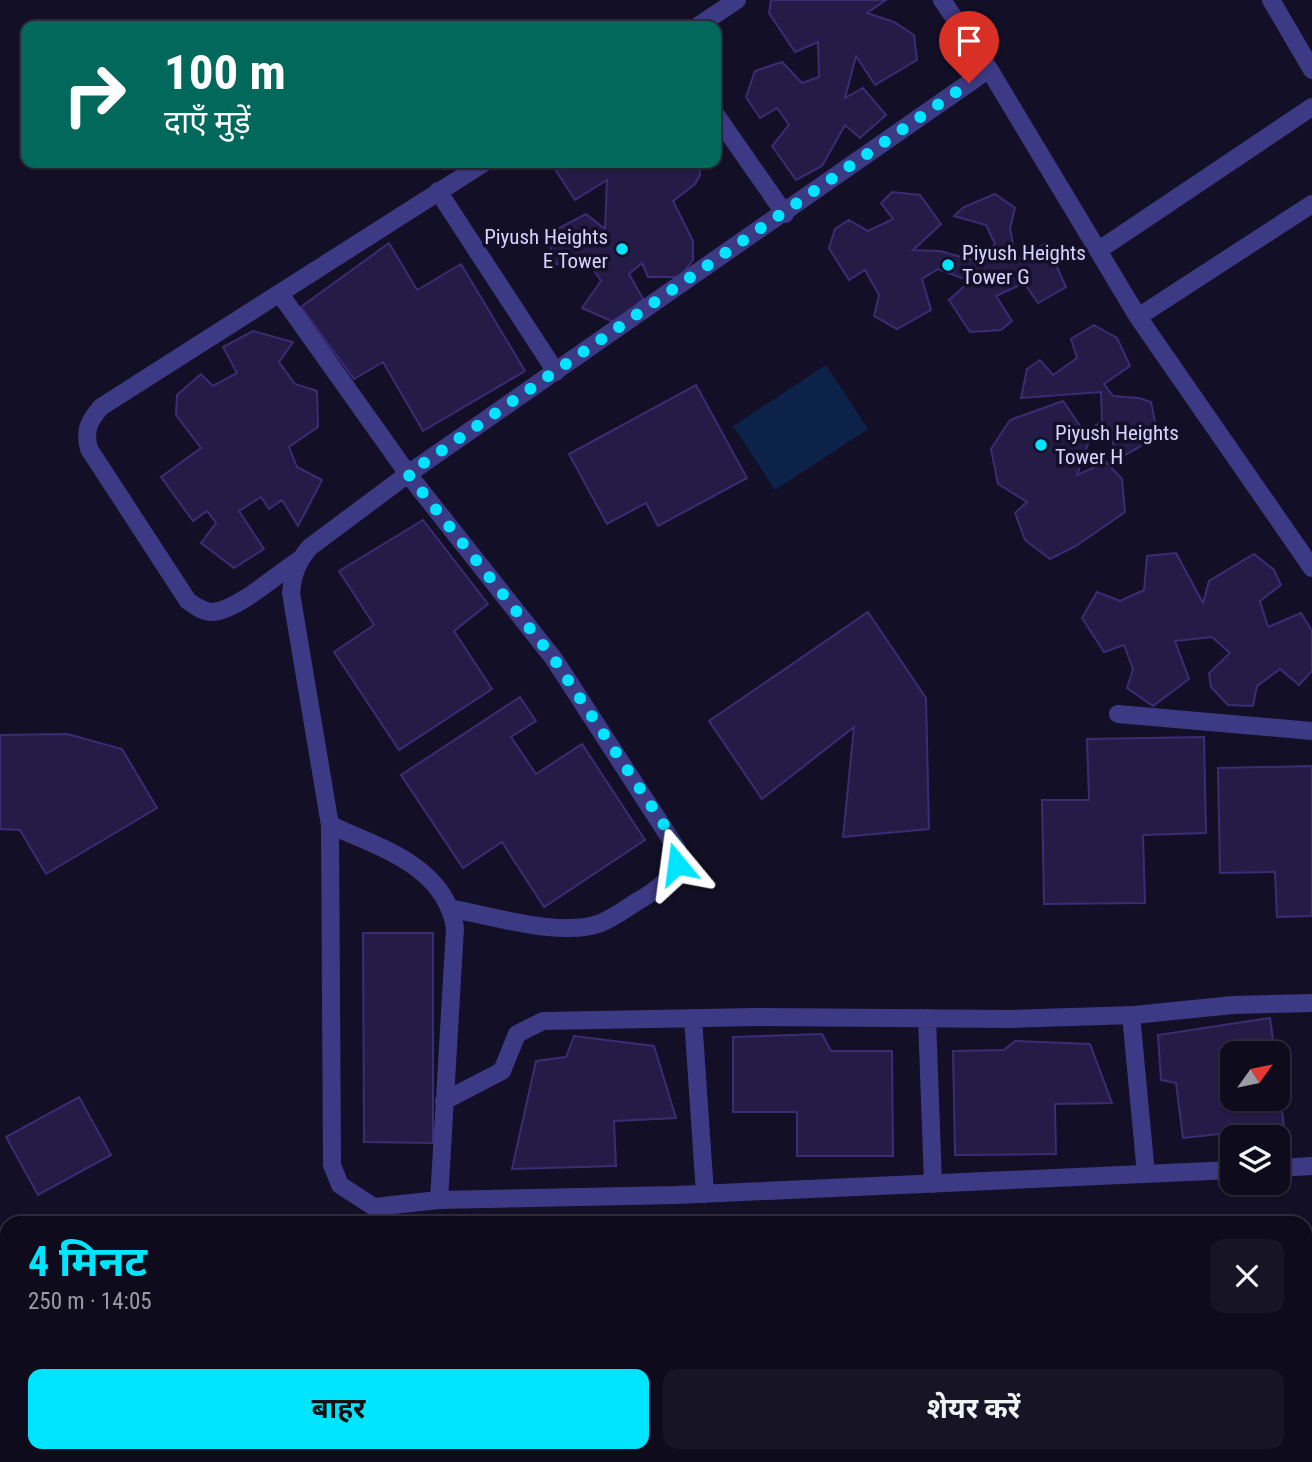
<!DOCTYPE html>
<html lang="hi">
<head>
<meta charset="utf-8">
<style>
  body { margin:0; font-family:"Roboto Condensed","Noto Sans Devanagari",sans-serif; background:#171425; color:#f1f3f6; height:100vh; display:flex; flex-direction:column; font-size:26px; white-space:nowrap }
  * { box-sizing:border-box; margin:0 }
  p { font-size:23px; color:#9b9ba3 }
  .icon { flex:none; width:38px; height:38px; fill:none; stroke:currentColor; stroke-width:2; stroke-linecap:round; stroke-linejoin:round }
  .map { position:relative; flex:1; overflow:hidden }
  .details { position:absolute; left:0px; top:1216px; width:1312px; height:247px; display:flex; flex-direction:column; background:#0e0b1c; border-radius:21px 21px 0 0; box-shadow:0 2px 5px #0004,0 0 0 2px #2e2b3b }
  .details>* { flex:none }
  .guide { position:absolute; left:21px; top:21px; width:700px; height:147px; border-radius:14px; box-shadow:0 2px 5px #0004,0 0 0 2px #2e2b3b; background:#00695c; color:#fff; overflow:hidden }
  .needle { width:46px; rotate:57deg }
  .fabs { position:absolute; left:1220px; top:1041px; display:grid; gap:14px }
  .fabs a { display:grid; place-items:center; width:70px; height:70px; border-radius:14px; background:#0e0b1c; box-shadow:0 2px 5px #0004,0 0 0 2px #2e2b3b; font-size:35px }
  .pin { position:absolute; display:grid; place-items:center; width:60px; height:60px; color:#fff; margin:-72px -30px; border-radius:50% 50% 50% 0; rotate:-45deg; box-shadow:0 0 7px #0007 }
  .pin .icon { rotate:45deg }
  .me { position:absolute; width:77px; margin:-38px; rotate:344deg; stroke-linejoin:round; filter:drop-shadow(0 0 5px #0008) }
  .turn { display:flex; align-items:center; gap:24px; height:147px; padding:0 28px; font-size:32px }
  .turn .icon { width:91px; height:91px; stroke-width:2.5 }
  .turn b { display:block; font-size:49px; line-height:60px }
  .round { display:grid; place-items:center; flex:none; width:74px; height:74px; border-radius:14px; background:#171425 }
  .headline { display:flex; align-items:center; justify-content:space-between; height:119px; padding:0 28px }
  h1 { font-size:42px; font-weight:700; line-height:52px; color:#00e5ff }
  .primary-button { display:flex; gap:14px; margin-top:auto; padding:14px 28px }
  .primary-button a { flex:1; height:80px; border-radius:14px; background:#00e5ff; color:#111; font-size:28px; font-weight:700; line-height:80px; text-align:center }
  .primary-button a+a { background:#171425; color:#f1f3f6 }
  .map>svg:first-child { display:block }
</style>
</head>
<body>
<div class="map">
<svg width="1312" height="1462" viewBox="0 0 1312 1462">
  <rect width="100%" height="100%" fill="#130f26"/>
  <!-- water -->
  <path fill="#0c2248" d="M826 365 868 429 775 490 733 426Z"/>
  <!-- building -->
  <path fill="#241b47" stroke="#3b2d73" stroke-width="2" d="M771 0H886L867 13 894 22 914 35 917 60 875 85 856 56 845 98 863 88 886 115 860 138 845 125 822 166 796 180 772 146 789 125 777 108 760 118 746 97 755 71 782 62 802 83 819 77 818 42 795 52 769 13Z
    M551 163H699L700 175 695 184 673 201 693 241V260L680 277H648L642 263 629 274 643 299 616 323 582 308 601 281 585 256 554 265 549 239 559 228 586 214 605 229 607 180 575 200Z
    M892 192 920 195 941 224 913 250 940 251 976 261 995 244 986 225 954 216 964 207 995 194 1015 208 1010 228 1016 260 1046 243 1066 287 1038 303 1024 283 996 296 1012 321 1001 330 970 332 949 300 970 281 938 269 922 279 931 310 897 329 874 316 879 295 865 270 849 280 829 248 835 229 849 220 868 231 893 219 881 203Z
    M389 243 417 290 461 264 525 371 423 431 383 362 354 379 301 307Z
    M1094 325 1117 338 1130 366 1104 384 1113 396 1139 398 1151 402 1158 436 1120 458 1112 441 1092 433 1077 475 1106 462 1122 479 1125 512 1076 546 1050 559 1025 540 1015 513 1027 502 998 484 991 449 1010 420 1063 401 1085 433 1102 421 1101 392 1021 398 1027 369 1040 360 1053 375 1077 358 1071 339Z
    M253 331 293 342 279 362 295 384 317 391 318 427 289 447 297 467 322 480 298 526 282 500 269 509 261 497 239 511 264 549 234 568 201 543 216 523 207 511 193 521 161 477 201 448 176 415 177 395 201 374 213 386 237 373 223 347Z
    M696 385 747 478 658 526 646 503 607 524 569 454Z
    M423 520 488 604 454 631 492 689 399 750 334 652 374 625 339 571Z
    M1176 553 1203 603 1209 581 1254 554 1274 570 1281 585 1260 601 1268 627 1301 613 1312 631V671L1299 685 1280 669 1257 686 1253 706 1228 705 1211 687 1209 673 1230 653 1212 637 1175 641 1189 679 1153 706 1127 688 1133 669 1124 645 1104 652 1082 618 1097 592 1120 601 1144 590 1147 556Z
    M868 612 926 698 929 829 843 837 854 727 762 799 709 721Z
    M520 697 536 721 511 737 536 774 582 744 645 840 544 907 502 842 463 868 401 775Z
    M67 734 122 749 157 808 46 874 20 830 0 829V735Z
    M1204 737 1206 833 1143 835 1145 903 1044 904 1042 800H1089L1087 739Z
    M1312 766V916L1277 917 1275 872 1220 873 1218 768Z
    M363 933H433V1143L364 1142Z
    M1270 1018 1275 1054H1232V1099H1278V1077L1284 1127 1183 1138 1176 1083 1161 1080 1158 1035Z
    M822 1034 831 1051H892L893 1156H797V1112H733V1037Z
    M574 1036 654 1046 676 1118 614 1121 616 1166 512 1169 536 1061 566 1057Z
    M1015 1041 1090 1044 1112 1103 1055 1104 1056 1154 955 1155 953 1051 1004 1050Z
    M79 1097 111 1155 38 1195 6 1137Z
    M319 1456H421L422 1462H321Z"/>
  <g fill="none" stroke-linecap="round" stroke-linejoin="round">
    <!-- minor -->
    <path stroke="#3d3a85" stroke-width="18" d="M942 0 989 69 1138 317 1312 568
      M1271 0 1312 70
      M698 26 737 0
      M989 69 408 474 310 547C297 562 293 574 291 593L330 825 332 1165 340 1185 374 1207 439 1200 676 1195 1232 1170
      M716 115 785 214
      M438 191 556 372
      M1099 250 1312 107
      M280 294 408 474 554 659 677 849C677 874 663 886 643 898 629 906 615 917 601 923 561 938 494 916 452 909
      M1138 317 1312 204
      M299 560C277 574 238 610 213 612 203 612 195 606 188 601L89 449C84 430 89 421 101 407L484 163
      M1118 714 1312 731
      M330 825C379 847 445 866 455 928L439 1200
      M1131 1015 1146 1174
      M693 1018 705 1194
      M927 1018 933 1184
      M444 1101 502 1071 517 1034 543 1021 757 1017 1012 1019 1134 1015 1233 1005 1312 1003
      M1278 1168 1312 1166
      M0 1387 7 1397
      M45 1456 49 1462
      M448 1456 450 1462
      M1048 1456 1052 1462"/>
  </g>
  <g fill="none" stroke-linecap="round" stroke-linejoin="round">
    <!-- route -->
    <path stroke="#00e5ff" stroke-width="12" stroke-dasharray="0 21.6" d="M677 864V849L670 834 554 659 408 474 969 83"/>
  </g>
  <!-- markers -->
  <g fill="#00e5ff" stroke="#130f26" stroke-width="2.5">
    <circle cx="622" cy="249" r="7"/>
    <circle cx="948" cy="265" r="7"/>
    <circle cx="1041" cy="445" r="7"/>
  </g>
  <g text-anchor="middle" stroke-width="7" stroke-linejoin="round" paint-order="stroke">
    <!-- poi labels -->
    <g font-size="21" fill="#d9d4ff" stroke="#130f26" text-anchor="start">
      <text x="608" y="244" text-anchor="end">Piyush Heights<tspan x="608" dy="24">E Tower</tspan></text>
      <text x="962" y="260">Piyush Heights<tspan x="962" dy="24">Tower G</tspan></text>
      <text x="1055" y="440">Piyush Heights<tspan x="1055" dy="24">Tower H</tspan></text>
    </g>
  </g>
</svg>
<div class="fabs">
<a><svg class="needle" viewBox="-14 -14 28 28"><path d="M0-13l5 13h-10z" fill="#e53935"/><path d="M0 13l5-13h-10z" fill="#9b9ba3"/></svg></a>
<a><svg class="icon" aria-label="layers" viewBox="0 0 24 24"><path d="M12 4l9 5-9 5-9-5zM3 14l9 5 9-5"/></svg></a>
</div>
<div class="pin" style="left:969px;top:83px;background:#d93025"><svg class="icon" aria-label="arrive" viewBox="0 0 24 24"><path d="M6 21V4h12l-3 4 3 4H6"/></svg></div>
<svg class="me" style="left:677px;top:864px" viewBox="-20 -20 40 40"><path d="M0-17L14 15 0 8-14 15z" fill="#00e5ff" stroke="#fff" stroke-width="4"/></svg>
<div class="guide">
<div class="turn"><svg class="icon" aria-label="right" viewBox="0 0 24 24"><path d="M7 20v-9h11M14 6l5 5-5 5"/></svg><div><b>100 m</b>दाएँ मुड़ें</div></div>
</div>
<section class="details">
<div class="headline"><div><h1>4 मिनट</h1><p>250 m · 14:05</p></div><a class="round"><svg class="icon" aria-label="close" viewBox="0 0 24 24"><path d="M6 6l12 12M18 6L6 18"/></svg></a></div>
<div class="primary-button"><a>बाहर</a><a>शेयर करें</a></div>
</section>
</div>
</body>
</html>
